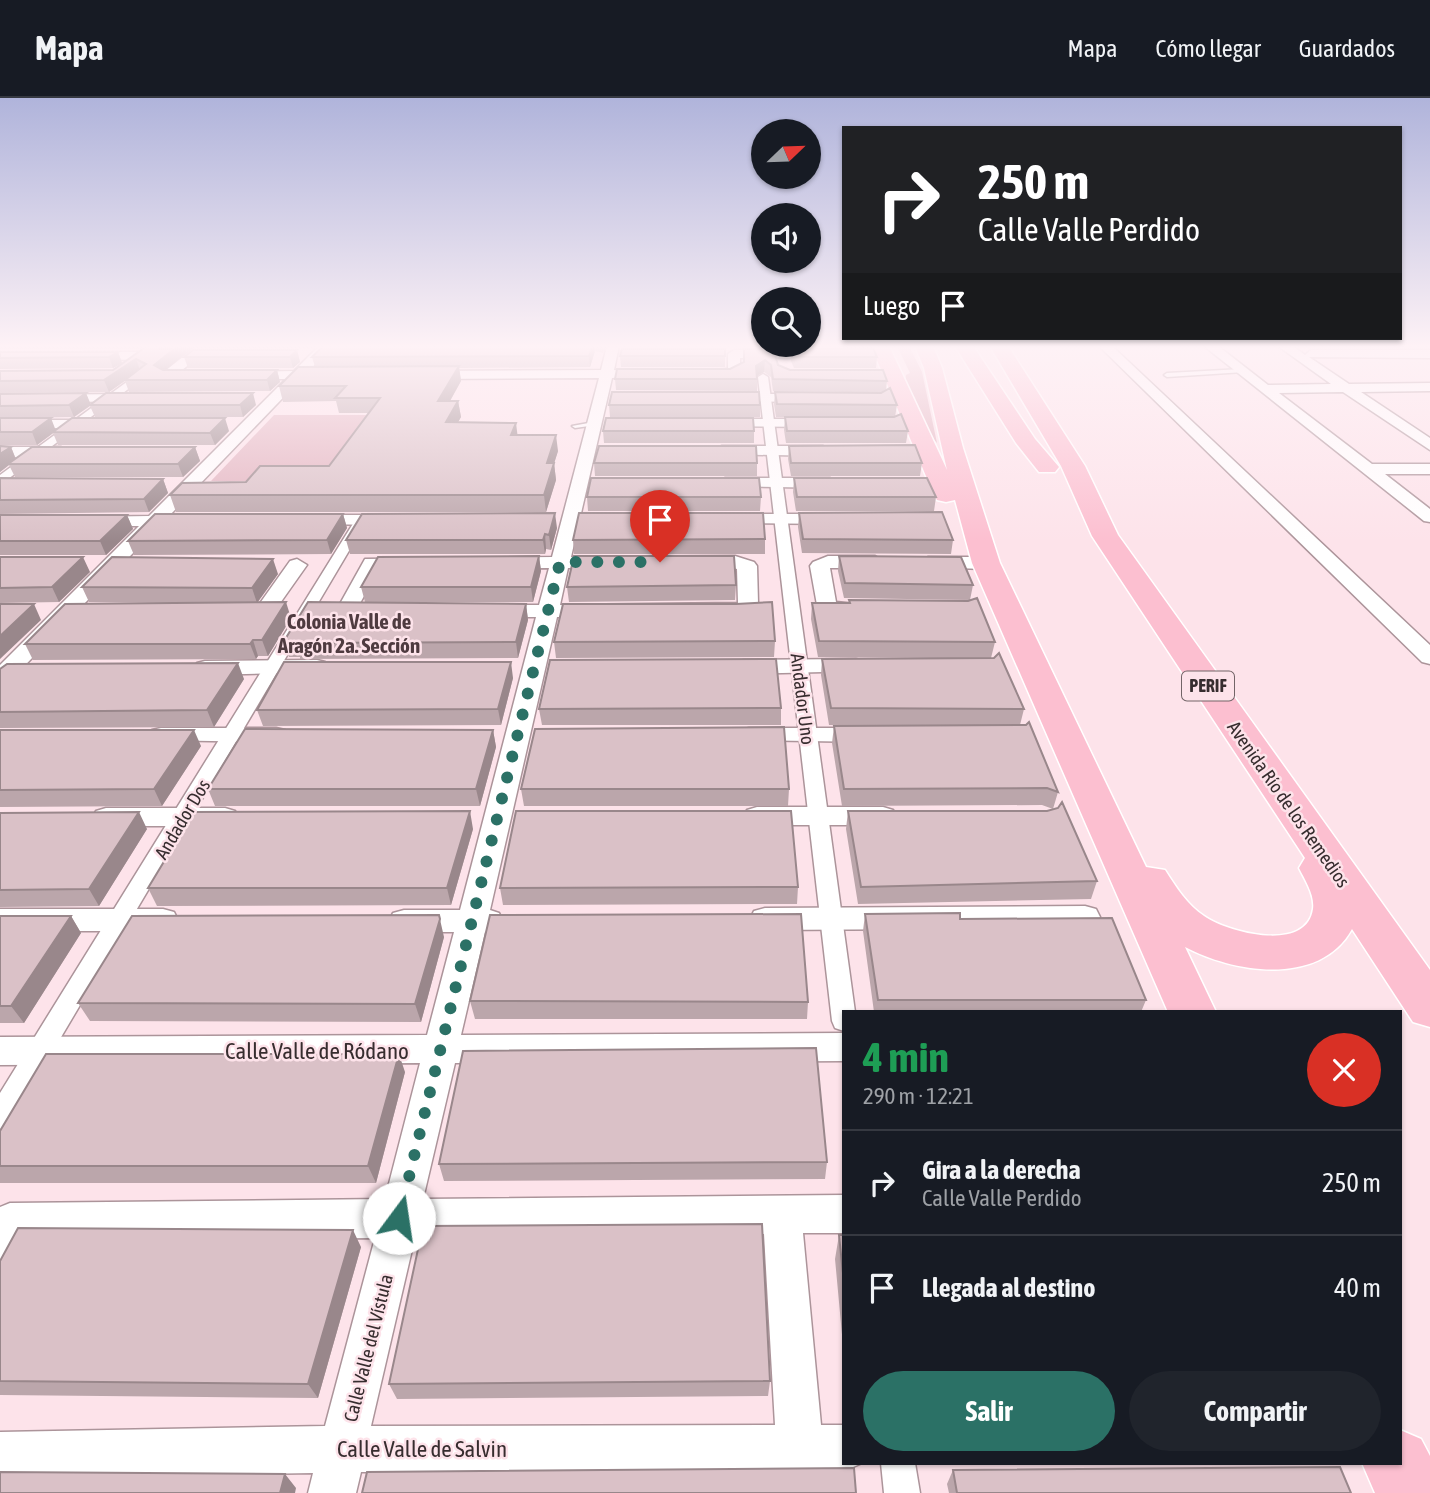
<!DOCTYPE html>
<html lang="es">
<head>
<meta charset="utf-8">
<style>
  body { margin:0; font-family:"Asap Condensed",sans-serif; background:#20242c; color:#f1f3f6; height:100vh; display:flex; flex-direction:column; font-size:26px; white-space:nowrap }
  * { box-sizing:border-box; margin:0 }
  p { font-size:23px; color:#9ea1a6 }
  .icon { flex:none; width:38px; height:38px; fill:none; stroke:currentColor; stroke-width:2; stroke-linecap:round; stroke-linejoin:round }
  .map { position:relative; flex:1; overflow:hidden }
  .drawer { position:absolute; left:842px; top:912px; width:560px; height:455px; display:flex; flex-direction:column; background:#171b24; border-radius:0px; box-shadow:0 2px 5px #0004 }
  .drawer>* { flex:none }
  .top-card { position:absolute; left:842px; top:28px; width:560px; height:214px; border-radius:0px; box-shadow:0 2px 5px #0004; background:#202124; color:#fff; overflow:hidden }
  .needle { width:46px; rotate:67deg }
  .buttons { position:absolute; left:751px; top:21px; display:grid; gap:14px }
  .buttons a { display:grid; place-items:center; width:70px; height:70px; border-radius:50%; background:#171b24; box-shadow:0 2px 5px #0004; font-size:35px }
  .pin { position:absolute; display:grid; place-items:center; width:60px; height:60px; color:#fff; margin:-72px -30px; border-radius:50% 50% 50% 0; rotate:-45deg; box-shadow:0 0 7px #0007 }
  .pin .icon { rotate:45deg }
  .me { position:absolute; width:77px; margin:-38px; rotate:14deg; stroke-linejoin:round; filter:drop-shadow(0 0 5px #0008) }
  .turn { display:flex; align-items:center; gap:24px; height:147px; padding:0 21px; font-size:32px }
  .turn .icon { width:91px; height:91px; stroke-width:2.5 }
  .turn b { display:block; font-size:49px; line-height:60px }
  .then { display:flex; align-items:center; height:66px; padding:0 21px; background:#0003; gap:14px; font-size:26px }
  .round { display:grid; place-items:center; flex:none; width:74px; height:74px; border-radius:37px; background:#20242c }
  .overview { display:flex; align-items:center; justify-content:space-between; height:119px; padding:0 21px }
  h1 { font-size:42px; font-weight:700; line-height:52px; color:#1e9e55 }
  .button { display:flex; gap:14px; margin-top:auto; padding:14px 21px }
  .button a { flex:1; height:80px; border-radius:42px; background:#2b7166; color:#fff; font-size:28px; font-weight:700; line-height:80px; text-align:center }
  .button a+a { background:#20242c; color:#f1f3f6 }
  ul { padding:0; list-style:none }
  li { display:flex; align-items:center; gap:21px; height:105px; padding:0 21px; border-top:2px solid #363941 }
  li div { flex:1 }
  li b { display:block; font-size:26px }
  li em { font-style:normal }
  header { display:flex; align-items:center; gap:42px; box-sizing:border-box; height:98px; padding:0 35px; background:#171b24; border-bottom:2px solid #363941 }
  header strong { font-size:33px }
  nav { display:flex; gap:38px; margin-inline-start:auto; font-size:24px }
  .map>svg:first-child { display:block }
</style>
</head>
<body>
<header>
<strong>Mapa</strong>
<nav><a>Mapa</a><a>Cómo llegar</a><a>Guardados</a></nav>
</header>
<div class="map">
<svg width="1430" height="1395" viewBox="0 0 1430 1395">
  <rect width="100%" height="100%" fill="#fde3ea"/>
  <!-- green -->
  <path fill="#e2b3bf" d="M897 248H909L922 274 937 345C923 329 902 299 906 277L910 275Z
    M274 317H382L334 383H211Z"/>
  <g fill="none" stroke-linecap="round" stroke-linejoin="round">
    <!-- service casing -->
    <g stroke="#ac949a" stroke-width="3">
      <path id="service" d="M1242 271 1244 274 1167 279 1164 277 1167 275Z
        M594 324 597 326 596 327 575 330 572 328Z"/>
    </g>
    <!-- pedestrian casing -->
    <g stroke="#ac949a" stroke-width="3">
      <path id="pedestrian" d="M139 275 147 277 0 387V377Z
        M763 276 768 279 855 914H844V933L835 930 832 923 758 279Z
        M360 420 366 424 9 1027 0 1031V995L354 424Z
        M881 1365H915L920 1395H884Z"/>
    </g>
    <!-- minor casing -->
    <g stroke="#ac949a" stroke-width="3">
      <path id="minor" d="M319 248H332L309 273 332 274V280L301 281 169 418 190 419 193 423 190 427 159 428 8 585 0 587V567L139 428H93L87 427 84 423 87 419 149 418 286 281H243L238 280V274L294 273Z
        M607 248H619L614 272 626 273 628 276 626 279 612 280 571 459 735 458 754 464 757 468 758 505 753 514 736 519H557L490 812 499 815 503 823 499 831 485 834 461 937 844 935V963L455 965 423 1101 844 1097V1135H803L821 1327H844V1365L860 1366 844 1373 361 1374 356 1395H308L313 1375 0 1380V1334L325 1328 375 1140 21 1143 14 1156 0 1162V1109L10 1105 385 1101 420 965 0 967V939L427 937 454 834H404L393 831 389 823 393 815 404 812H460L536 519H346L339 517 336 513 365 461 552 459 599 280 425 281 418 277 425 273 601 272ZM549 470 539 507H359L379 471ZM568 470H733L737 471 738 505 560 507ZM764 1136 775 1327 371 1328 415 1139Z
        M1099 248H1112L1430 547V566L1422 564Z
        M1204 248H1218L1268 287 1331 286 1278 248H1293L1305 257 1311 252H1430V260L1309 259 1349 286 1430 285V293L1361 294 1430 340V352L1343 294 1279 295 1372 366H1430V376H1385L1430 411V424L1424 423Z
        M734 252H827L833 256 827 260H740V278L700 279V273L728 271V256Z
        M218 253 224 257 222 260 196 261 172 280 167 281 160 277 189 254Z
        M83 254H144L150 258 144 262 79 261 77 258Z
        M135 296 140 297V303L0 305V297Z
        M725 296H809L816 300 809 304 720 303V297Z
        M718 321H820L827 325 820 329 713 328 711 325Z
        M0 322H100L107 326 100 330H0Z
        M722 348H823L831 353 823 358 717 356 714 353 717 350Z
        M0 349H61L69 354 61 359H0Z
        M725 380H830L838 385 830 390 719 388 717 385Z
        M730 416H835L844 421 835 426 724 425 721 421 724 417Z
        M310 417H394L403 422 394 427 304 426 301 422 304 418Z
        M828 458H875L884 464 875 470H830L836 504 866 507 869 511 866 515C852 519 826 519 817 507L810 468 813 464Z
        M928 459H986L995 465 986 471 921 469 919 465Z
        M297 461 307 467 271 518H233L230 514 233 510 258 508 290 463Z
        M856 561 864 563 867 568 864 573 744 576 736 574 733 569 736 564 744 562Z
        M317 562 325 564 328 569 325 574 205 577 197 575 194 570 197 565 205 563Z
        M161 630H276L285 632 288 637 285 642 276 644 152 642 149 637 152 632Z
        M749 630H868L877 632 880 637 877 642 868 644 740 642 737 637 740 632Z
        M757 709H883L893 712 896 718 893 724 883 727H757L747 724 744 718 747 712Z
        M106 710H225L235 713 238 719 235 725 225 728H106L96 725 93 719 96 713Z
        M1085 808 1096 811 1100 819 1096 827 1085 830 765 832 754 829 750 821 754 813 765 810Z
        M0 811H163L174 814 178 822 174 830 163 833H0Z"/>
    </g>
    <!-- trunk casing -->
    <g stroke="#fff" stroke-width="3">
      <path id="trunk" d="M871 248H889L947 372 924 270 915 248H933L942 270 963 350 1000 465 1146 769 1165 772C1176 789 1187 807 1204 818 1228 835 1307 855 1313 811 1315 797 1305 782 1299 770L1305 760 1092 438 1061 368 990 248H1008L1085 368 1118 437 1430 872V929L1413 924 1352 831C1320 889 1234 875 1185 849L1216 914H1168L972 465 955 402 946 404 937 402 934 397Z
        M955 248H973L1035 341 1059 369 1055 374H1039L1016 345Z
        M1400 1332 1421 1341 1430 1358V1395H1375L1362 1365H1400Z"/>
    </g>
    <!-- service -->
    <use href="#service" fill="#fff" fill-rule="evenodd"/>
    <!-- pedestrian -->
    <use href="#pedestrian" fill="#fff" fill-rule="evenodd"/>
    <!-- minor -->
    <use href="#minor" fill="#fff" fill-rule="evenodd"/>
    <!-- trunk -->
    <use href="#trunk" fill="#fcbfd0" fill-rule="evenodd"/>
  </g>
  <!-- wall -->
  <path fill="#bba6ab" d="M0 248H171L168 251H170L173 248H315L313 250H193L165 272H277L280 284 270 293 129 294 125 283 109 294 0 295V273L113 272 143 251H0Z
    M323 248H606L603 255 595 253 590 269 459 270 461 283 450 303H458L461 319 458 324 517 337 558 353 554 365 556 382 546 414H176L170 397 246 384 329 368 368 315H339L336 303 283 304 279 288 315 269 312 259Z
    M621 248H868L867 249H621Z
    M725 251V269H621L620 258Z
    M744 251 790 272 887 283 886 292 897 307 895 319 908 333 906 345H786L784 332 785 319H874H776L774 306 775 294H847L773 293 771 279 764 274 757 278V293L616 292 615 281 730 271 744 264Z
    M791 251 877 259 876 270H794L791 263Z
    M297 252 300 264 293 270H188L184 259Z
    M0 254H118L122 265 113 270 0 271Z
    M86 295 90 307H256L243 319H95L90 308 74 319 0 320V296Z
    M609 307H760V319H610Z
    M0 320 56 332 229 333 215 347H58L53 335 37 347H0Z
    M603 333H754V345H604Z
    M0 348 11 349 16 361 195 349 200 363 183 379H15L9 367 0 374Z
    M789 348 922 365 920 378H791L788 361Z
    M594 365H757V378H595Z
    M0 380 163 381 168 395 149 414 0 416Z
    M794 380 936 399 934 413H796L793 394Z
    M587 399H761L760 413H588Z
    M799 415 953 442 951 456 802 455 798 429Z
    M343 416 347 430 331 456 134 457 128 443Z
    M0 417H127L133 431 106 457H0Z
    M557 430 551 452 546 451 545 456H350L346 442Z
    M765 441V456H574L573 442Z
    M539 458 541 473 533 504H365L361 489Z
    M839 458 973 487 970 502 844 500 838 473Z
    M0 459 90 474 59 504 0 505Z
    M278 476 257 505 291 520 268 558H258L256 561 33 562 25 546 204 505 89 504 82 489Z
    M736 487 735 502 569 504 567 489Z
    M849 502 995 544 991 560 1024 611 1020 627 1058 694 1053 711 1042 707 842 708 832 645 834 628 955 627H829L821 577 822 561 931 560 818 559 811 521 812 505H849Z
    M526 506 528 522 518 560 300 561V559H289L284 543Z
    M775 543 774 559 556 560 554 544Z
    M0 571 244 581 214 629 0 630Z
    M513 580 501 627 263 628 257 612Z
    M781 610V627H542L539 611Z
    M0 632 201 648 162 708 0 709Z
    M493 632 496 649 480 708H215L208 691Z
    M521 691H789L788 708H524Z
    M848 713 1097 783 1091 801 858 806 846 731Z
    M0 715 147 731 99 808 0 809Z
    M473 731 451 807 157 808 148 790Z
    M798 789 797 806 503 807 500 790Z
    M865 816 960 821 1146 902 1141 914H874L863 833Z
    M0 818H71L81 835 24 925H0Z
    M444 839 421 924 90 923 78 905Z
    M470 903 808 904 807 921H475Z
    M405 974 376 1085H0V1033Z
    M827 1064 825 1081 444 1083 439 1066Z
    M839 1137H844V1258L835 1161Z
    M361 1149 318 1300 0 1297V1163Z
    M770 1283 768 1298 397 1301 389 1286Z
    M953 1372 1351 1395H949L947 1386Z"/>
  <!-- shaded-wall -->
  <path fill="#99878b" d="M160 248H171L164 254 178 248H192L193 250 158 278 154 267Z
    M593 248H595V253L590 269 589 258Z
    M297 252 300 264 293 270 290 259Z
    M118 254 122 265 113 270 109 259Z
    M136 261 140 272 109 294 104 282Z
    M765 262 764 274 755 279 756 268Z
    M459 268 461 283 441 319 438 303Z
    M277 272 280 284 270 293 267 282Z
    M86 295 91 307 74 319 69 307Z
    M253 295 256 307 243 319 240 307Z
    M458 303 461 319 449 340 446 324Z
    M51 320 56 333 37 347 32 334Z
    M225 320 229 333 215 347 210 335Z
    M516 325 518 341 511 337Z
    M556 337 558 353 549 382 547 365Z
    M11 349 16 362 8 366 9 367 0 374V356Z
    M195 349 200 363 183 379 178 366Z
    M554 365 556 382 546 414 544 397Z
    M163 381 168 395 149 414 144 401Z
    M555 415 557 430 551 452 549 437Z
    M343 416 347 430 331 456 327 442Z
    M127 417 133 431 106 457 100 443Z
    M545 436 546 451 545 456 543 442Z
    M539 458 541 473 533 504 531 489Z
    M83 459 90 474 59 504 52 489Z
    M273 461 278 476 257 505 252 490Z
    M286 504 291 520 268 558 262 542Z
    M34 506 41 522 0 561V538Z
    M526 506 528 522 518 560 516 544Z
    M253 542 258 558 256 561 250 546Z
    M511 564 513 580 501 627 498 611Z
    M238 565 244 581 214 629 207 612Z
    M194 632 201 648 162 708 154 691Z
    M493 632 496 649 480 708 476 691Z
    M470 713 473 731 451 807 447 790Z
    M139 714 147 731 99 808 89 791Z
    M439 817 444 839 421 924 415 906Z
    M71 818 81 835 24 925 11 908Z
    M399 956 405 974 376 1085 368 1068Z
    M353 1132 361 1149 318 1300 308 1286Z
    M285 1376 296 1390 295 1395H280Z"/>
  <!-- building -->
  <path fill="#dac1c7" stroke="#99878b" stroke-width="2" d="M147 248H160V251H170L173 248H178L154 267 163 272H277L267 282H125L146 266 136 261 104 282 0 283V273L113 272Z
    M323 248H593L589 258 312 259Z
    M873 250 877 259H794L791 251Z
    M622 251H725V258H620Z
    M744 251H773L778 267 790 272H883L887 283 773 281 771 267 765 262 756 268 757 281H615L617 271H730L744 264Z
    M193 252H297L290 259H184Z
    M0 254H118L109 259 0 260Z
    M459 268 438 303H458L446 324 516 325 511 337H556L547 365H554L544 397H170L182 385 246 384 260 368H329L380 300H335L346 288H279L298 269Z
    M890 290 897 307 777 306 775 294 881 295Z
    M612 294H759L760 307H609Z
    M86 295 69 307 0 308V296Z
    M106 295H253L240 307H90Z
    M901 316 908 333H787L785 319H894Z
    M0 320H51L32 334H0Z
    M72 320H225L210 335 53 334Z
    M606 320H753L754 333H603Z
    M915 347 922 365H791L789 348Z
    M0 348 11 349 0 356Z
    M599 348H756L757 365H594Z
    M32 349H195L178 366H8Z
    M0 380 163 381 144 401 0 402Z
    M591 380H759L761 399H587Z
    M794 380H927L936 399H797Z
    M942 414 953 442 803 441 799 415Z
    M555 415 549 437 545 436 543 442H346L362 416Z
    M579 415H763L765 441 573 442Z
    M155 416H343L327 442 128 443Z
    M0 417H127L100 443H0Z
    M539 458 531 489H361L378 459Z
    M574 458H734L736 487 567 489Z
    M839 458 961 459 973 487 845 485Z
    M0 459H83L52 489 0 490Z
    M112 459 273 461 252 490 82 489Z
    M977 500 995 544 819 543 812 505H850L849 502 968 503Z
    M286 504 262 542H253L250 546H25L65 506Z
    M308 504 526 506 516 544 295 545 297 543H284Z
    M772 504 775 543 554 544 563 506H736Z
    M0 506H34L0 538Z
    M999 555 1024 611 831 610 822 561 994 560Z
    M776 561 781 610 539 611 550 562Z
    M284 564H511L498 611 257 612Z
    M238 565 207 612 0 614V571L7 566Z
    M1029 624 1058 694 1047 690 844 691 834 628 1026 627Z
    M784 629 789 691H521L535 631Z
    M245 631 493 632 476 691H208Z
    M0 632H194L154 691 0 692Z
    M1062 704 1097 783 861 789 848 713H1047L1058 710Z
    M470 713 447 790H148L194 714Z
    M516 713H791L798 789 500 790Z
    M139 714 89 791 0 792V715Z
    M960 815V821L1112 820 1146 902H878L865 816Z
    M801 816 808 904 470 903 490 817Z
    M439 817 440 821 415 906 78 905 132 818Z
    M0 818H71L11 908H0Z
    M816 950 827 1064 439 1066 463 953Z
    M46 956H399L368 1068H0V1033Z
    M762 1126 770 1283 389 1286 423 1128Z
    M18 1130 353 1132 308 1286 0 1283V1163Z
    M839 1137H844V1185Z
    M1340 1369 1351 1395H957L953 1372Z
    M854 1370 856 1395H362L367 1374Z
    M0 1374 285 1376 280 1395H0Z"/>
  <!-- sky -->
  <linearGradient id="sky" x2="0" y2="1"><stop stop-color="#b0b4db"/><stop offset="0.56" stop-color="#fef2f6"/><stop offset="1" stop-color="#fef2f6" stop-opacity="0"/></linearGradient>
  <rect width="1430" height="444" fill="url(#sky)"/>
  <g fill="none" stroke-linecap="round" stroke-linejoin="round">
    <!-- route -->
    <path stroke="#2b7166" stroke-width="12" stroke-dasharray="0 21.6" d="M399 1120 560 464H660"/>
  </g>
  <g text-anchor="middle" stroke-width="5" stroke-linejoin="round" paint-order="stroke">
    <!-- shield labels -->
    <rect fill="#fde3ea" stroke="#726467" stroke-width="2" x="1182" y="573.5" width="52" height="29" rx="5"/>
    <g font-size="18" font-weight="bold" fill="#372d2f">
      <text x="1208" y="594">PERIF</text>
    </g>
    <!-- street labels -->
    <g font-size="19" fill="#372d2f" stroke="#fde3ea">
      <text transform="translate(803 601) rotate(83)" y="7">Andador Uno</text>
      <text transform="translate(1289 706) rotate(55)" y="7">Avenida Río de los Remedios</text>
      <text transform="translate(182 721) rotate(-59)" y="7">Andador Dos</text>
      <text transform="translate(368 1250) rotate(-76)" y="7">Calle Valle del Vístula</text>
    </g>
    <!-- neighbourhood labels -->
    <g font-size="21" font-weight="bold" fill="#4f3b40" stroke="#fde3ea">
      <text x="349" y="531">Colonia Valle de<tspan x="349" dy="24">Aragón 2a. Sección</tspan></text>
    </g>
    <!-- near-street labels -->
    <g font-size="23" fill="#372d2f" stroke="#fde3ea">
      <text x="317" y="961">Calle Valle de Ródano</text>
      <text x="422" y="1359">Calle Valle de Salvin</text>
    </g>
  </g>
</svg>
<div class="buttons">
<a><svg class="needle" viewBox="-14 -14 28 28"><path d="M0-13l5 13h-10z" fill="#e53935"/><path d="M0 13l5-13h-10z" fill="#9ea1a6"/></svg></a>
<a><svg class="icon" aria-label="sound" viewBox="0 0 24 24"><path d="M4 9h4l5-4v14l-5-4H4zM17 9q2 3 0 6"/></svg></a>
<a><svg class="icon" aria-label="search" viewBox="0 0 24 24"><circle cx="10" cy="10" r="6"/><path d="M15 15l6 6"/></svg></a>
</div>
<div class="pin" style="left:660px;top:464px;background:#d93025"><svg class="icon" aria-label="arrive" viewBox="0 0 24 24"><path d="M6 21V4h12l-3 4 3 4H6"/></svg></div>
<svg class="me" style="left:399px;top:1120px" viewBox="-20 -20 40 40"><circle r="19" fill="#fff"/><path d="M0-13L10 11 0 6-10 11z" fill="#2b7166"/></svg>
<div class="top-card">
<div class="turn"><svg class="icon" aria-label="right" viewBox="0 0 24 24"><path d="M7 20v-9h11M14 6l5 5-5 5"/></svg><div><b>250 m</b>Calle Valle Perdido</div></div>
<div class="then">Luego<svg class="icon" aria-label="arrive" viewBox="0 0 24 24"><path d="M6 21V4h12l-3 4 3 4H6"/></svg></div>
</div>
<section class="drawer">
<div class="overview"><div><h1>4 min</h1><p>290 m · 12:21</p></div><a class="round" style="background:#d93025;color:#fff"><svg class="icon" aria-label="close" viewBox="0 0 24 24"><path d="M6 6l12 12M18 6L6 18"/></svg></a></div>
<ul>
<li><svg class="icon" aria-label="right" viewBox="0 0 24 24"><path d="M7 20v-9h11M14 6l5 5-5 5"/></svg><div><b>Gira a la derecha</b><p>Calle Valle Perdido</p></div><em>250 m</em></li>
<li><svg class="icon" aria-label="arrive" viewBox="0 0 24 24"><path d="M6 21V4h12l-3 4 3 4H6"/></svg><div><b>Llegada al destino</b></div><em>40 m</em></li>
</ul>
<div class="button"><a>Salir</a><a>Compartir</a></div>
</section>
</div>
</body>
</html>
